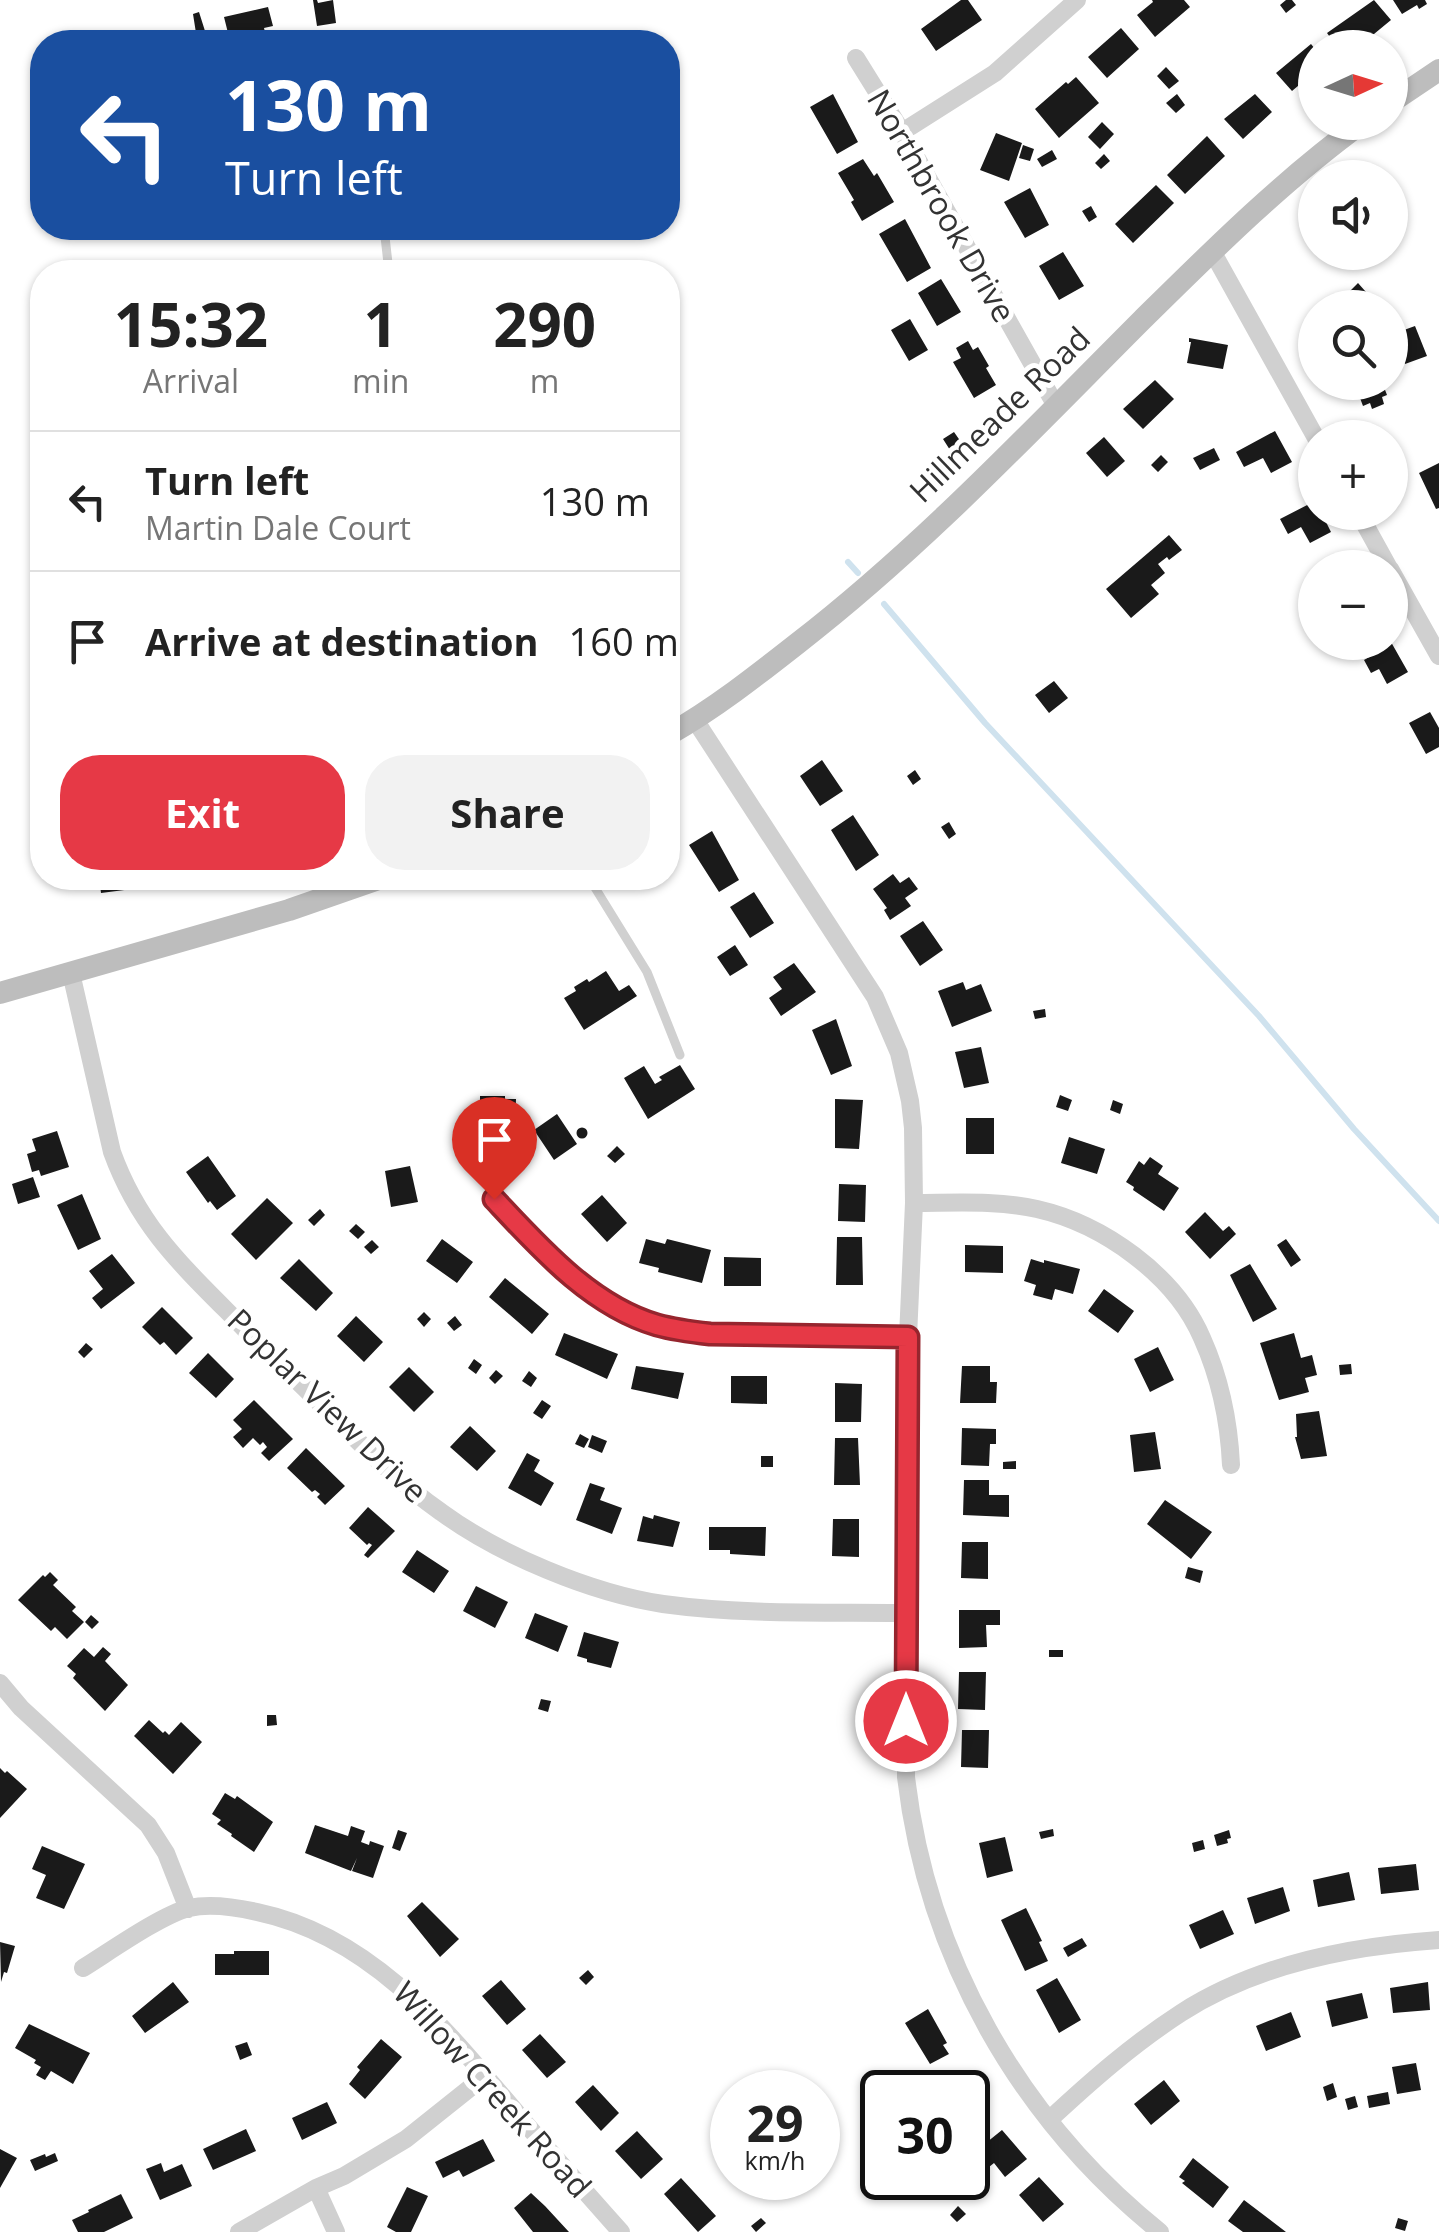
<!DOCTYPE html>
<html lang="en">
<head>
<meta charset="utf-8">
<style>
  body { margin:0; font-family:"Open Sans",sans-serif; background:#f2f2f2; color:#222; height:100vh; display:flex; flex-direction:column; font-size:38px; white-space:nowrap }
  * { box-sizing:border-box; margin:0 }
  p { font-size:32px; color:#767676 }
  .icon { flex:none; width:55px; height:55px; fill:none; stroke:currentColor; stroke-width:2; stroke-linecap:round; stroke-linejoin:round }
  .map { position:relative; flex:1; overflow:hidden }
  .sheet { position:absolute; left:30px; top:260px; width:650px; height:630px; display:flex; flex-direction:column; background:#fff; border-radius:40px; box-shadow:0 2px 8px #0004 }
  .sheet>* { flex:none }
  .guide { position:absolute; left:30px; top:30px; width:650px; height:210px; border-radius:40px; box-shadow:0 2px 8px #0004; background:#1a4fa0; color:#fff; overflow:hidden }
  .needle { width:65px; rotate:86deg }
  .controls { position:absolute; left:1298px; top:30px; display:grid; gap:20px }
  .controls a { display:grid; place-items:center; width:110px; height:110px; border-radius:50%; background:#fff; box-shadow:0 2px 8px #0004; font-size:50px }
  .speed { position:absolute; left:710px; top:2070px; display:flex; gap:20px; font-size:50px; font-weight:700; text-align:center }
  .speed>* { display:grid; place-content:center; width:130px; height:130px; border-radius:50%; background:#fff; box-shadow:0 2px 8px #0004; line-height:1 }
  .speed small { font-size:25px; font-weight:400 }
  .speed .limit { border:5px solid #111; border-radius:15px; background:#fff; color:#111 }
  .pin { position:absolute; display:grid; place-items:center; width:85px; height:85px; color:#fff; margin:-102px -42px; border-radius:50% 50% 50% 0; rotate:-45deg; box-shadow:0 0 10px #0007 }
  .pin .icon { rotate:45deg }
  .me { position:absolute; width:110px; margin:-55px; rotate:0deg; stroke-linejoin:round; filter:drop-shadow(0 0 8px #0008) }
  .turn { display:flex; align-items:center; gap:35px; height:210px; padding:0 30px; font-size:45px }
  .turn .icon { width:130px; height:130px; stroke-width:2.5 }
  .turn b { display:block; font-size:70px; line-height:85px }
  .eta { display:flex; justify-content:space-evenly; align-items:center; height:170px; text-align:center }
  .eta b { font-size:60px; font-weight:700; line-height:70px }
  .button { display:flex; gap:20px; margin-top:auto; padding:20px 30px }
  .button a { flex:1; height:115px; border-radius:40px; background:#e63946; color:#fff; font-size:40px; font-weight:700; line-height:115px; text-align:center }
  .button a+a { background:#f2f2f2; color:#222 }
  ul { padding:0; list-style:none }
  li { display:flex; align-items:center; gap:30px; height:140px; padding:0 30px; border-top:2px solid #e0e0e0 }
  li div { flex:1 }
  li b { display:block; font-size:38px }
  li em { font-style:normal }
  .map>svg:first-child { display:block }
</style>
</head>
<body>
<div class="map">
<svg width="1439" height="2232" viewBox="0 0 1439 2232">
  <rect width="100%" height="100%" fill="#fff"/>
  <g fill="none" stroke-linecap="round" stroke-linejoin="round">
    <!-- stream -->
    <path stroke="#cfe2ee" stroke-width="6" d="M848 562 858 573
      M884 604 985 723 1259 1016 1354 1129 1439 1221"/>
  </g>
  <!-- building -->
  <path fill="#1a1a1a" d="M313 0H317L318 3 333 0 336 23 317 26Z
    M961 0H968L982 20 936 51 921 29Z
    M1152 0H1184L1190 7 1155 37 1137 15 1153 2Z
    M1286 0H1292L1296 5 1286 13 1280 5Z
    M1374 0 1391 20 1357 48H1338L1327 33Z
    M1393 0H1425L1427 4 1419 9 1417 5 1402 14Z
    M268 7 273 26 264 28 267 40 242 42 241 39 230 41 224 17Z
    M199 12 205 31 196 33 193 14Z
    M1121 28 1139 49 1107 78 1088 57Z
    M1311 44 1315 49V80L1308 85 1305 80 1292 91 1276 73Z
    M1166 67 1179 81 1169 89 1157 76Z
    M1076 77 1099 103 1059 138 1035 109 1066 82 1068 84Z
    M833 94 858 142 837 154 810 107Z
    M1177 94 1185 105 1176 113 1166 103Z
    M1255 94 1272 112 1243 139 1224 119Z
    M1102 122 1114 134 1100 149 1088 137Z
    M996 133 1022 143 1009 181 980 170Z
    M1207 136 1225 156 1185 194 1167 175Z
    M1023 145 1034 149 1030 161 1019 158Z
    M1052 150 1057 159 1042 167 1037 159Z
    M1104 154 1110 161 1101 169 1095 163Z
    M863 159 874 176 877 173 894 202 862 221 851 202 854 200 838 173Z
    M1156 185 1174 203 1133 243 1115 224Z
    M1030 188 1049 225 1025 238 1004 202Z
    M1091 206 1097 217 1089 222 1082 211Z
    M905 219 931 268 907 282 879 234Z
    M1063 252 1084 286 1059 300 1039 266Z
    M941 279 961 312 937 326 918 293Z
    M1358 283 1373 300 1365 308H1349L1355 302 1347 294Z
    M910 319 928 350 909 361 891 330Z
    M1415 326 1427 356 1405 364 1393 334Z
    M1189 338 1228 345 1223 369 1187 363 1191 342H1189Z
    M968 341 973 350 978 347 989 366 986 368 996 385 974 398 953 362 961 358 956 348Z
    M1155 380 1174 399 1143 429 1123 409Z
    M1354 382H1382L1387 395 1382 397 1384 404 1372 409 1370 403 1363 406Z
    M1275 431 1292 462 1271 473 1263 458 1244 467 1236 452Z
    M954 432 961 442 950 450 943 439Z
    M1104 437 1125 461 1107 477 1086 453Z
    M1214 448 1220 460 1200 470 1193 458Z
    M1161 455 1168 462 1158 472 1151 465Z
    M1439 463V508L1436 509 1419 473Z
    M1315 501V512H1321L1331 532 1310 543 1301 527 1288 534 1280 519Z
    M1169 535 1182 550 1169 560 1167 557 1158 564 1165 573 1151 585 1159 594 1131 618 1106 589Z
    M1388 642H1391L1408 672 1387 684 1379 669 1371 673 1364 660 1371 656 1369 653Z
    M1054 681 1068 698 1049 713 1035 695Z
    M1430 712 1439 728V747L1426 754 1409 723Z
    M822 760 843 791 820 806 800 776Z
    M915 770 921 779 913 785 907 776Z
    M853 815 879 855 856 871 831 830Z
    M949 822 956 834 949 839 941 827Z
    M712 831 739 880 719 892 689 845Z
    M893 874 900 883 909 877 918 889 905 898 911 906 890 920 884 910 887 908 873 889Z
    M99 878H157V880L139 882 140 888 101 893Z
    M754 892 774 923 750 938 730 907Z
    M923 921 943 950 920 966 900 936Z
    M735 945 748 965 730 976 717 957Z
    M794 963 816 992 781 1016 769 998 782 989 773 977Z
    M606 971 619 991 629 985 637 996 584 1030 564 998 576 991 574 987 587 979 589 982Z
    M963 982 966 990 981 984 992 1011 952 1027 938 991Z
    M1045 1009 1046 1017 1035 1019 1033 1011Z
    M836 1019 852 1066 831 1075 812 1030Z
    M981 1047 989 1083 964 1088 955 1052Z
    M680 1065 695 1089 648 1119 624 1078 644 1066 655 1084 662 1080 659 1077Z
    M1060 1095 1072 1100 1068 1111 1056 1107Z
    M480 1096H505V1099H516L515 1125 480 1124Z
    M835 1099 863 1100 859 1149 835 1148Z
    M1113 1100 1123 1104 1120 1114 1110 1110Z
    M557 1114 577 1144 554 1160 534 1130Z
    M966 1118H994V1154H966Z
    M576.5 1133a5.5 5.5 0 1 1 11 0a5.5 5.5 0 1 1-11 0Z
    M57 1131 69 1167 41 1176 39 1170 32 1172 27 1154 36 1151 32 1139Z
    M1069 1137 1105 1149 1097 1174 1061 1163Z
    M617 1146 625 1154 615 1163 607 1156Z
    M208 1156 236 1196 217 1210 210 1201 208 1203 186 1172Z
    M1150 1157 1163 1166 1158 1174 1179 1188 1164 1211 1133 1190 1134 1187 1126 1182 1139 1161 1144 1165Z
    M410 1166 418 1202 391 1207 385 1171Z
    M33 1177 40 1197 18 1204 12 1184Z
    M839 1184 866 1185 865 1222 838 1221Z
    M82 1194 101 1239 78 1250 57 1205Z
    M602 1195 627 1223 607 1242 581 1214Z
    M267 1198 293 1223 256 1260 231 1234Z
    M320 1209 325 1215 314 1226 308 1220Z
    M1205 1212 1223 1231 1229 1226 1236 1234 1210 1259 1185 1232Z
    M356 1224 365 1232 358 1239 349 1231Z
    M837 1237H862L863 1285H836Z
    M442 1239 473 1262 457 1283 426 1261Z
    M646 1239 665 1244 667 1239 711 1250 702 1283 658 1272 659 1268 639 1263Z
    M1286 1239 1301 1260 1291 1267 1277 1245Z
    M372 1240 379 1247 371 1254 364 1247Z
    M965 1245 1003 1246V1273L965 1272Z
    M112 1254 135 1283 101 1309 92 1298 103 1289 89 1271Z
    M724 1257 761 1258V1286H724Z
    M299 1259 333 1293 316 1311 280 1278Z
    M1031 1259 1044 1263V1260L1080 1269 1073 1294 1055 1289 1052 1300 1033 1295 1036 1285 1024 1281Z
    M1250 1264 1277 1309 1253 1322 1230 1275Z
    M505 1278 549 1314 532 1334 489 1297Z
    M1104 1289 1134 1311 1118 1333 1088 1311Z
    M162 1307 193 1338 176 1355 164 1342 160 1345 142 1327Z
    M424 1312 431 1319 424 1327 417 1319Z
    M356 1316 383 1342 364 1362 337 1336Z
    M455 1316 462 1325 454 1331 447 1323Z
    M564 1333 618 1354 607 1379 555 1355Z
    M1294 1333 1301 1358 1312 1355 1317 1375 1305 1378 1309 1392 1279 1400 1260 1343Z
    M86 1343 93 1349 84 1358 78 1352Z
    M1158 1347 1174 1380 1150 1392 1134 1359Z
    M208 1353 234 1379 216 1398 189 1373Z
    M474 1359 482 1365 476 1374 468 1368Z
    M1351 1364 1352 1374 1340 1375 1339 1365Z
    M636 1366 684 1373 678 1399 631 1389Z
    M962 1366H990V1382H997L996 1403H960Z
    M409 1367 434 1392 414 1412 389 1387Z
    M496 1370 503 1376 495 1384 489 1378Z
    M529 1371 537 1378 531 1387 522 1381Z
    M731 1376H767V1404L731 1403Z
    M835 1383 862 1384 861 1422H835Z
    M254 1400 293 1439 269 1461 261 1453 267 1447 263 1442 260 1445 253 1438 243 1448 233 1437 242 1429 233 1420Z
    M542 1400 551 1406 542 1419 533 1413Z
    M1319 1411 1327 1456 1301 1459 1295 1437H1297L1296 1414Z
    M470 1426 496 1451 477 1471 450 1447Z
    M962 1428 996 1429V1444H990L989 1466 961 1465Z
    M1155 1432 1161 1469 1134 1472 1130 1435Z
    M580 1434 589 1439 584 1448 575 1444Z
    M592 1435 607 1441 602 1453 588 1447Z
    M835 1438H858L860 1485H834Z
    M306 1448 345 1486 325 1505 317 1497 320 1494 315 1490 312 1492 287 1468Z
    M527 1453 540 1460 534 1471 554 1483 541 1506 508 1488Z
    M761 1456H773V1467H761Z
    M1016 1461V1469H1003V1462Z
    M964 1480H989V1495H1009V1517L963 1515Z
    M590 1483 605 1488 600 1500 622 1508 612 1534 576 1520Z
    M1165 1500 1212 1532 1191 1559 1147 1524Z
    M368 1507 395 1531 368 1558 364 1555 372 1545 369 1543 367 1545 349 1528Z
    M654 1515 680 1522 673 1547 637 1541 643 1516 653 1519Z
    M833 1519H859V1557L832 1556Z
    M709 1527H766L765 1556 730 1554V1550H709Z
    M962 1542H988V1579L961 1578Z
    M417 1550 449 1571 434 1593 402 1572Z
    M1188 1567 1203 1571 1200 1583 1185 1578Z
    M50 1572 58 1580 53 1585 76 1607 72 1611 84 1622 67 1639 55 1627 51 1631 18 1600 43 1575 45 1577Z
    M476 1586 508 1602 495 1628 463 1611Z
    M959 1610H1000V1625H986L987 1647 959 1648Z
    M535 1613 568 1626 558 1652 525 1638Z
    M91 1615 99 1622 92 1629 85 1622Z
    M584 1632 619 1642 611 1668 587 1662V1659L577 1656Z
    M103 1647 111 1654 105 1661 128 1685 105 1711 73 1678 76 1674 67 1666 84 1648 94 1657Z
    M1049 1650H1063V1657H1049Z
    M959 1672H986L985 1710 958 1709Z
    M541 1699 551 1701 548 1712 538 1709Z
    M267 1715H276L277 1725 267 1726Z
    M149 1720 163 1733 165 1731 169 1735 181 1722 202 1742 173 1774 134 1736Z
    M962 1730H989L988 1768 961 1767Z
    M0 1768 5 1773 7 1771 27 1789 0 1818Z
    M225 1793 235 1799 237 1796 273 1822 254 1852 231 1836 232 1834 217 1824 221 1820 212 1814Z
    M315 1825 348 1836 351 1826 365 1831 361 1842 369 1845 370 1841 384 1846 373 1878 352 1871 357 1858 351 1871 305 1853Z
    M1053 1829 1054 1836 1041 1839 1039 1832Z
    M398 1830 407 1833 400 1851 392 1848Z
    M1229 1830 1231 1838 1227 1839 1228 1843 1217 1846 1214 1835Z
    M1005 1837 1013 1871 987 1878 979 1843Z
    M1203 1840 1205 1849 1194 1852 1192 1843Z
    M42 1846 85 1864 64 1909 36 1898 46 1875 32 1869Z
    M1416 1864 1419 1890 1381 1894 1378 1868Z
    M1349 1872 1355 1900 1318 1907 1313 1880Z
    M1283 1887 1290 1911 1255 1924 1247 1898Z
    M422 1902 459 1939 440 1957 407 1916Z
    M1026 1908 1042 1941 1039 1942 1048 1961 1025 1971 1001 1920Z
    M1223 1910 1234 1934 1200 1949 1189 1925Z
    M1082 1938 1087 1946 1068 1957 1063 1948Z
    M0 1942 15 1946 7 1973 4 1972 1 1982Z
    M234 1951H269V1975H215V1954H234Z
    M588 1970 594 1977 586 1985 579 1978Z
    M1057 1978 1081 2020 1059 2033 1036 1990Z
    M501 1980 526 2009 507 2025 482 1996Z
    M173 1982 189 2002 145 2033 132 2016Z
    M1428 1982 1430 2010 1393 2013 1390 1988Z
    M1362 1993 1368 2018 1332 2027 1326 2001Z
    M928 2009 947 2043 943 2045 949 2054 930 2064 905 2023Z
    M1291 2012 1301 2037 1266 2051 1256 2026Z
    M29 2024 90 2053 73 2084 51 2071 45 2080 36 2075 41 2067 34 2063 36 2060 15 2048Z
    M540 2034 566 2062 547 2078 522 2050Z
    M381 2039 402 2057 365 2099 349 2084 360 2070 357 2067Z
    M247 2042 252 2055 240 2060 235 2046Z
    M1416 2063 1421 2090 1397 2094 1392 2067Z
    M957 2072 987 2109 968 2123V2092H943L938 2086Z
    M1164 2080 1180 2101 1151 2125 1134 2104Z
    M1333 2083 1337 2097 1327 2101 1323 2087Z
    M593 2085 619 2113 601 2131 575 2102Z
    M1388 2092 1390 2104 1369 2108 1367 2096Z
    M1355 2096 1358 2107 1348 2110 1345 2099Z
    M327 2102 337 2123 302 2140 292 2118Z
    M246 2129 256 2151 213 2170 203 2149Z
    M1002 2130 1027 2159 1005 2177 994 2163 984 2171 971 2155Z
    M637 2131 663 2159 641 2179 615 2151Z
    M483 2139 495 2161 463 2177 459 2170 443 2178 435 2162Z
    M0 2149 17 2158 0 2188Z
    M55 2153 58 2161 35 2171 30 2160 45 2154 46 2157Z
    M1193 2158 1229 2187 1213 2208 1182 2183 1185 2181 1179 2177Z
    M161 2163 164 2172 182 2164 192 2186 160 2200 146 2169Z
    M1039 2177 1064 2204 1043 2222 1019 2195Z
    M681 2178 716 2216 698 2232 664 2194Z
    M407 2187 428 2196 411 2232H396L387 2227Z
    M531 2193 545 2206 569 2232H533L514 2208Z
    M121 2194 133 2218 104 2232H78L72 2220 89 2212 88 2210Z
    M1244 2200 1286 2232H1243L1228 2221Z
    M958 2206 966 2214 957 2222 950 2215Z
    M761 2218 766 2223 756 2232 751 2226Z
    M1398 2218 1408 2221 1405 2231 1395 2228Z"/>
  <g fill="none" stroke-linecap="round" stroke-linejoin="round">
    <!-- lane -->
    <path stroke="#d0d0d0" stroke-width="9" d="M384 228 389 272
      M589 878 647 972 680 1055"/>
    <!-- street -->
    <path stroke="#d0d0d0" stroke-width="18" d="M856 58 902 132 1056 406
      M902 132 995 73 1077 0
      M1212 251 1316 438
      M1358 512 1389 568
      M1390 569 1439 656
      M695 720 875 997 899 1053 910 1101 913 1128 914 1203 908 1337 906 1777C927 1956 1019 2119 1160 2232
      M71 973 112 1152C137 1221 175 1259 226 1310 246 1330 264 1350 285 1369 336 1417 383 1472 441 1512 500 1555 591 1593 663 1604 743 1615 825 1612 906 1613
      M494 1199C539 1247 591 1306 657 1325 674 1330 692 1332 710 1334L908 1337
      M914 1203C954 1203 997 1200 1037 1209 1103 1224 1175 1275 1202 1338 1220 1378 1229 1421 1231 1465
      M0 1683 21 1708 148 1825 166 1853 188 1909
      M83 1968C109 1952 161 1915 189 1908 211 1903 235 1907 257 1912 376 1937 451 2036 526 2124 557 2160 589 2196 621 2232
      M1049 2120C1091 2081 1133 2044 1181 2013 1257 1964 1350 1946 1439 1940
      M316 2188 336 2232
      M239 2232 316 2188 344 2176 406 2139 485 2076"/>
    <!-- secondary -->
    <path stroke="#bdbdbd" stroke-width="22" d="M1390 103 1439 70
      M668 735C714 709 756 676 798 643 922 547 1031 431 1142 320 1212 251 1282 181 1363 122
      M0 993 289 910 381 878"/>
  </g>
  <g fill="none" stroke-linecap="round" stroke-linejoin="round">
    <!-- route casing -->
    <g stroke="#96252e" stroke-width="25">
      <path id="route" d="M494 1199C539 1247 591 1306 657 1325 675 1330 692 1332 710 1334L908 1337 906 1721"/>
    </g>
    <!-- route -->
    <use href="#route" stroke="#e63946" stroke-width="18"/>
  </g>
  <g text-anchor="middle" stroke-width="10" stroke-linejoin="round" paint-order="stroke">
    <!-- street labels -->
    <g font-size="32" fill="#333" stroke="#fff">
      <text transform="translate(941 206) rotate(60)" y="11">Northbrook Drive</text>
      <text transform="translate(1000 415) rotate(-44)" y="11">Hillmeade Road</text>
      <text transform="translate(327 1406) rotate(44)" y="11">Poplar View Drive</text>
      <text transform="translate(492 2090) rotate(48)" y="11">Willow Creek Road</text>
    </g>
  </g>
</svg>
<div class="controls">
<a><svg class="needle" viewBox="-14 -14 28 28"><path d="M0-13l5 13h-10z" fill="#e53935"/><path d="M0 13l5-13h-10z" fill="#767676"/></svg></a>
<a><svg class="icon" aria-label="sound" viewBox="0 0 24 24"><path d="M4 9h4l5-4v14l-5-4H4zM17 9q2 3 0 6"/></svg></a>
<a><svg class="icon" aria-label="search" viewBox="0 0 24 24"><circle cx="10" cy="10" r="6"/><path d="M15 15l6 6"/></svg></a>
<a>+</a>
<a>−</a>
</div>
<div class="speed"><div>29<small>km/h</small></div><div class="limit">30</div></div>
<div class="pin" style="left:494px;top:1199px;background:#d93025"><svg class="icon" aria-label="arrive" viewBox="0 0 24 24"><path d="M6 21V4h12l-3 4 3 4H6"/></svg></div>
<svg class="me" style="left:906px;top:1721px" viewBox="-20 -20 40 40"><circle r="17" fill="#e63946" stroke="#fff" stroke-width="3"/><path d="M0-11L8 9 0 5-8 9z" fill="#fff"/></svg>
<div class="guide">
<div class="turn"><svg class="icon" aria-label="left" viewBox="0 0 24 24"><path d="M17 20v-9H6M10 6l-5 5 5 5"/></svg><div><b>130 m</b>Turn left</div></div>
</div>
<section class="sheet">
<div class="eta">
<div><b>15:32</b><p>Arrival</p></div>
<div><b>1</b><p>min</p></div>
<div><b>290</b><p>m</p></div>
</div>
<ul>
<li><svg class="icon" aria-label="left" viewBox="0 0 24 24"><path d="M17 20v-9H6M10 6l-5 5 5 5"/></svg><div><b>Turn left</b><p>Martin Dale Court</p></div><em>130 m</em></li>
<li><svg class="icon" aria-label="arrive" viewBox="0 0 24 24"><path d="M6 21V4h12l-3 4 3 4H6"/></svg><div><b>Arrive at destination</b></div><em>160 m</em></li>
</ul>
<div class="button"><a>Exit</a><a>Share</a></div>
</section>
</div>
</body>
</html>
